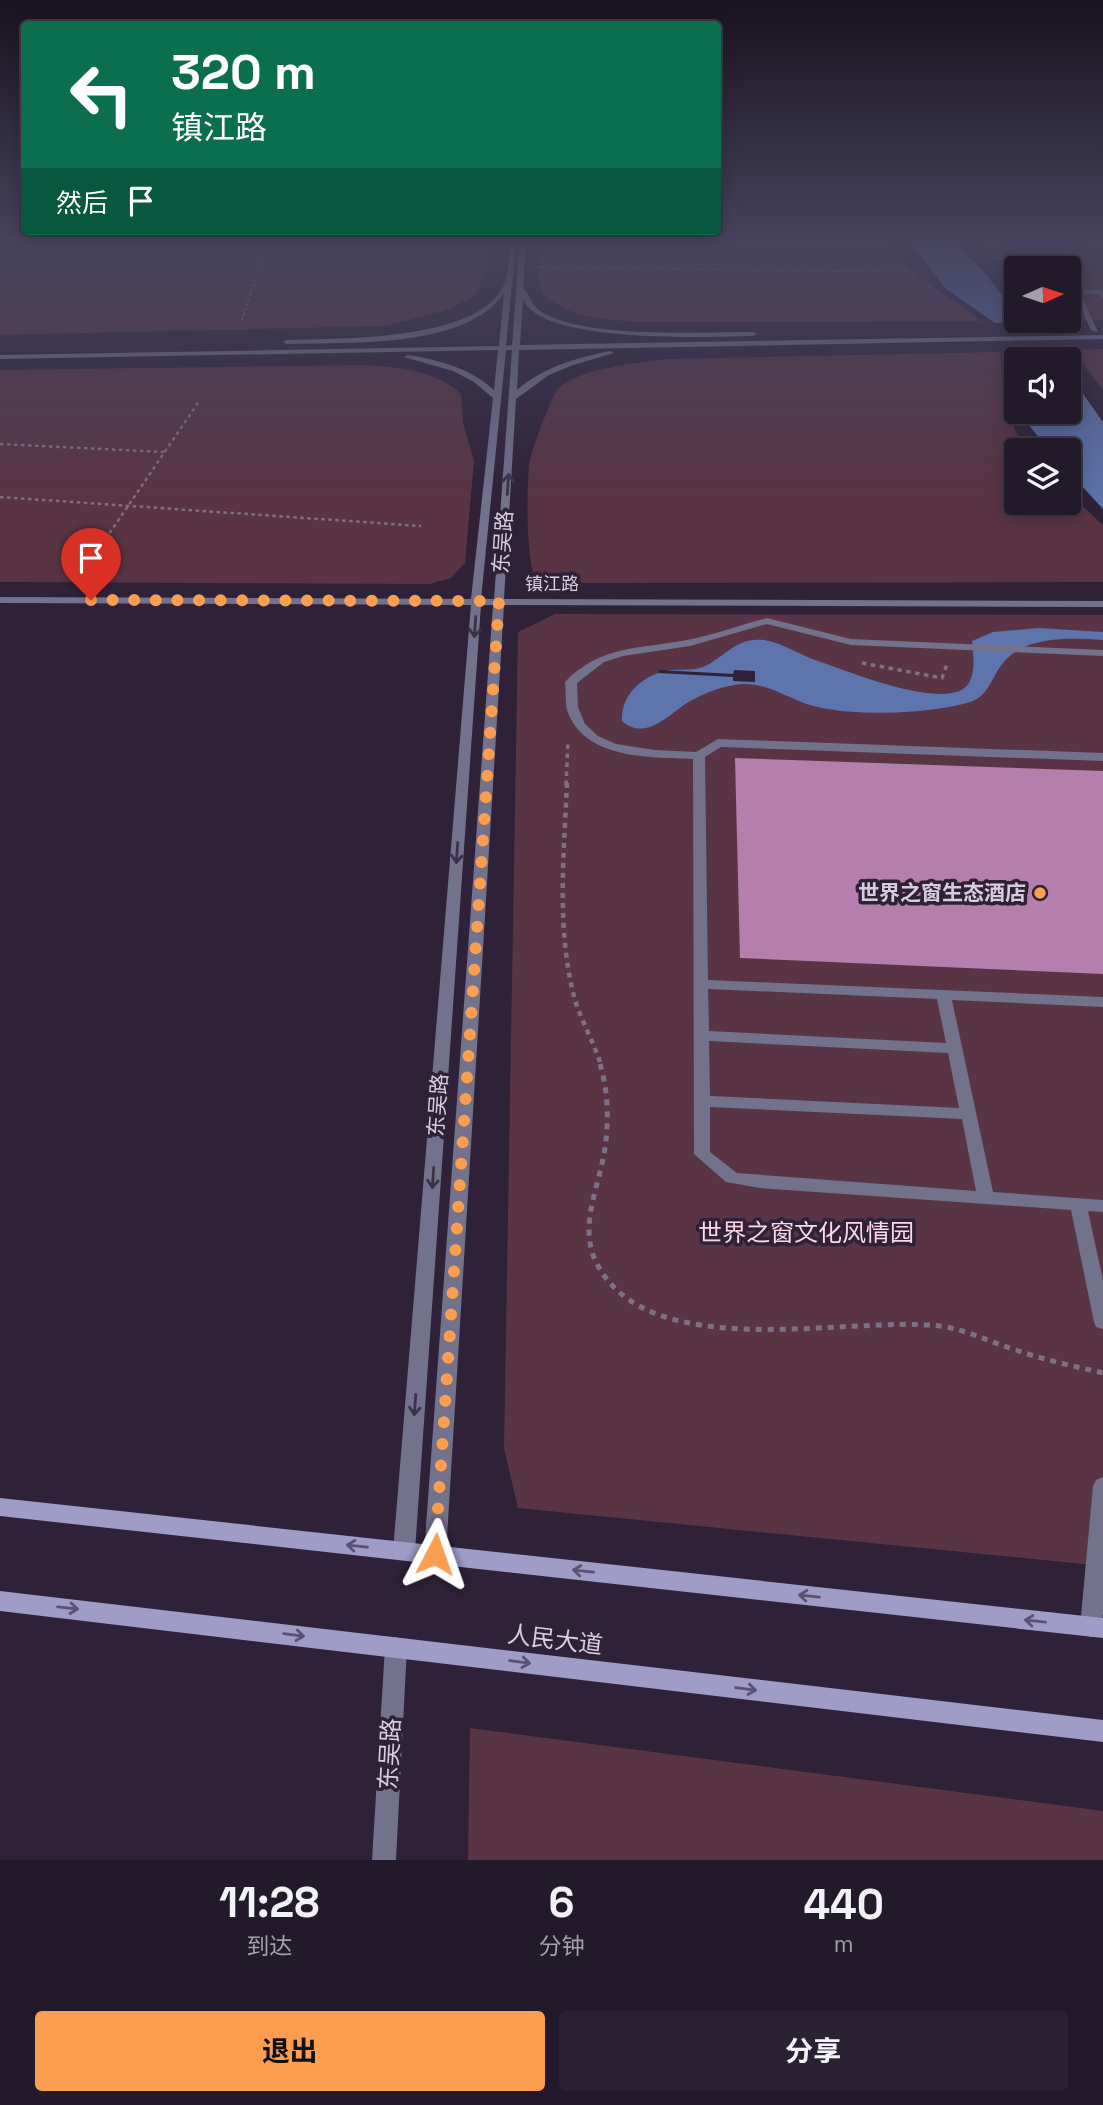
<!DOCTYPE html>
<html lang="zh">
<head>
<meta charset="utf-8">
<style>
  body { margin:0; font-family:"Space Grotesk","Noto Sans SC",sans-serif; background:#2a2232; color:#f1f3f6; height:100vh; display:flex; flex-direction:column; font-size:26px; white-space:nowrap }
  * { box-sizing:border-box; margin:0 }
  p { font-size:23px; color:#a2a0a8 }
  .icon { flex:none; width:38px; height:38px; fill:none; stroke:currentColor; stroke-width:2; stroke-linecap:round; stroke-linejoin:round }
  .map { position:relative; height:1860px; overflow:hidden }
  .details { display:flex; flex-direction:column; background:#22192a; flex:1 }
  .details>* { flex:none }
  .guide { position:absolute; left:21px; top:21px; width:700px; height:214px; border-radius:7px; box-shadow:0 4px 18px #0003,0 0 0 2px #3f3847; background:#0b6e4f; color:#fff; overflow:hidden }
  .needle { width:46px; rotate:87deg }
  .fabs { position:absolute; left:1004px; top:256px; display:grid; gap:14px }
  .fabs a { display:grid; place-items:center; width:77px; height:77px; border-radius:7px; background:#22192a; box-shadow:0 4px 18px #0003,0 0 0 2px #3f3847; font-size:35px }
  .pin { position:absolute; display:grid; place-items:center; width:60px; height:60px; color:#fff; margin:-72px -30px; border-radius:50% 50% 50% 0; rotate:-45deg; box-shadow:0 0 7px #0007 }
  .pin .icon { rotate:45deg }
  .me { position:absolute; width:77px; margin:-38px; rotate:4deg; stroke-linejoin:round; filter:drop-shadow(0 0 5px #0008) }
  .turn { display:flex; align-items:center; gap:24px; height:147px; padding:0 35px; font-size:32px }
  .turn .icon { width:91px; height:91px; stroke-width:2.5 }
  .turn b { display:block; font-size:49px; line-height:60px }
  .then { display:flex; align-items:center; height:66px; padding:0 35px; background:#0003; gap:14px; font-size:26px }
  .eta { display:flex; justify-content:space-evenly; align-items:center; height:119px; text-align:center }
  .eta b { font-size:42px; font-weight:700; line-height:49px }
  .button { display:flex; gap:14px; margin-top:auto; padding:14px 35px }
  .button a { flex:1; height:80px; border-radius:7px; background:#fb9e50; color:#111; font-size:28px; font-weight:700; line-height:80px; text-align:center }
  .button a+a { background:#2a2232; color:#f1f3f6 }
  .map>svg:first-child { display:block }
</style>
</head>
<body>
<div class="map">
<svg width="1103" height="1860" viewBox="0 0 1103 1860">
  <rect width="100%" height="100%" fill="#2e2138"/>
  <!-- green -->
  <path fill="#593444" d="M16 242H492L489 264 475 296 444 311 385 326 0 335V261Z
    M541 242H894L913 272 981 321 641 322C602 319 573 319 542 294L538 272Z
    M980 242H1103V320L1055 321 1069 320V268H1017V281Z
    M1103 349V390L1072 350Z
    M1000 352 1005 409 1025 450H1017V502H1069V494L1103 525V582L569 583 542 579 533 573C526 543 527 495 529 465 530 454 551 397 558 389 578 368 639 363 667 359Z
    M364 365C397 367 436 370 461 394L463 423 474 461 465 563 451 578 430 584 0 582V370Z
    M555 614 1103 615V1566L518 1508 504 1448 518 632Z
    M470 1728 1103 1811V1860H468Z"/>
  <!-- water -->
  <path fill="#5d75ac" d="M911 242H954L986 274 1017 315V320H1021L1056 359H1023L995 323 945 288Z
    M1069 374 1103 422V509L1069 472V450H1049L1019 413 1069 411Z
    M1039 628 1103 632V640C1070 638 1021 635 1000 667 991 680 987 697 970 702 931 714 861 716 822 708 792 703 772 683 742 684 725 685 701 694 687 703 669 714 646 742 622 721 621 693 644 674 671 670 682 669 693 671 703 667 726 657 735 637 764 640 784 643 799 655 818 661 845 670 950 714 969 683 976 670 973 654 972 641L993 632Z"/>
  <!-- pier -->
  <path fill="#2e2138" d="M1028 322 1055 352 1015 353 989 323Z
    M659 670 733 674 734 670 755 671V682L733 681V677L659 673Z"/>
  <!-- building -->
  <path fill="#b47fad" d="M735 758 1103 771V974L740 958Z"/>
  <g fill="none" stroke-linecap="round" stroke-linejoin="round">
    <!-- path-far4 -->
    <path stroke="#7d7285" stroke-width="2" stroke-dasharray="2.5 2.5" stroke-linecap="butt" d="M986 243 1017 275
      M987 244 1103 246
      M537 267 913 272
      M242 320 267 242"/>
    <!-- path-far3 -->
    <path stroke="#7d7285" stroke-width="2.5" stroke-dasharray="3.5 3.5" stroke-linecap="butt" d="M0 444 164 452
      M0 497 421 526
      M90 562 200 400"/>
    <!-- path-far2 -->
    <path stroke="#7d7285" stroke-width="3.5" stroke-dasharray="4.5 4.5" stroke-linecap="butt" d="M77 581 91 560
      M862 663 942 678 947 664
      M566 785 568 741"/>
    <!-- path-far1 -->
    <path stroke="#7d7285" stroke-width="4.5" stroke-dasharray="5 5" stroke-linecap="butt" d="M567 783C564 853 556 931 575 1000 582 1022 594 1043 601 1065"/>
    <!-- path -->
    <path stroke="#7d7285" stroke-width="5" stroke-dasharray="6 6" stroke-linecap="butt" d="M600 1064C608 1090 609 1121 605 1148 600 1185 578 1225 596 1262 648 1367 848 1315 940 1326 968 1330 989 1342 1016 1350 1044 1360 1074 1366 1103 1373"/>
    <!-- service -->
    <path fill="#73728c" fill-rule="evenodd" d="M1073 290H1103V298L1099 294 1080 293 1098 332 1091 330Z
      M767 618 851 639 1103 650V656L851 645 767 624 690 646 623 656 604 662 577 683 578 707 585 724 598 736 616 744 655 750 696 752 718 739 1103 753V761L721 747 705 757 708 980 1103 997V1007L952 1000 993 1192 1103 1200V1212L1088 1211 1103 1280V1329L1096 1327 1094 1322 1071 1210 760 1188 726 1182 694 1154 693 759C650 757 584 760 567 710 565 701 566 691 565 682 600 645 641 649 687 640 714 635 740 625 767 618ZM708 989 937 999 946 1043 709 1031ZM709 1041 948 1053 959 1108 710 1096ZM710 1107 962 1119 976 1191 737 1173 710 1152Z
      M1103 1477V1614L1099 1634 1091 1637 1083 1634 1080 1627 1093 1486 1096 1480Z"/>
    <!-- minor -->
    <path fill="#73728c" fill-rule="evenodd" d="M396 1637 404 1640 407 1647 396 1860H372L385 1647 388 1640Z"/>
    <!-- tertiary -->
    <path fill="#73728c" fill-rule="evenodd" d="M510 242H516L506 346 512 345 520 242H526L523 288C533 297 529 306 547 315 592 338 701 332 753 332L757 334 753 336C710 337 540 344 523 299L520 345 1103 335V339L519 350 517 390C543 367 577 358 610 351L614 353 573 365 549 375 516 399 504 599 1103 601V607L504 605 446 1554 442 1561 435 1563 428 1561 424 1554 493 605H481L415 1551 411 1558 404 1560 397 1558 393 1551 471 605 0 603V597L471 599 493 398 474 382 453 371 404 357 408 355C439 360 470 368 494 390L498 350 0 359V355L499 346 504 293C467 349 348 342 287 344L283 342 287 340C340 338 486 342 506 280 509 268 509 254 510 242ZM506 350H512L494 599H481Z"/>
    <!-- secondary -->
    <path fill="#9f9cc6" fill-rule="evenodd" d="M0 1498 1103 1618V1638L0 1516Z
      M0 1591 1103 1720V1742L0 1611Z"/>
  </g>
  <!-- one-way arrows -->
  <defs><path id="oneway-shaft" d="M-6 0H5M1.5-3L5.5 0L1.5 3" fill="none" stroke-width="1.6" stroke-linecap="round" stroke-linejoin="round" transform="scale(1.75)"/></defs>
  <g stroke="#3c3149">
    <use href="#oneway-shaft" transform="translate(508 484) rotate(-86)"/>
    <use href="#oneway-shaft" transform="translate(475 627) rotate(94)"/>
    <use href="#oneway-shaft" transform="translate(457 853) rotate(94)"/>
    <use href="#oneway-shaft" transform="translate(433 1178) rotate(94)"/>
    <use href="#oneway-shaft" transform="translate(415 1405) rotate(94)"/>
  </g>
  <g stroke="#5b5271">
    <use href="#oneway-shaft" transform="translate(357 1546) rotate(-174)"/>
    <use href="#oneway-shaft" transform="translate(583 1571) rotate(-174)"/>
    <use href="#oneway-shaft" transform="translate(809 1596) rotate(-174)"/>
    <use href="#oneway-shaft" transform="translate(68 1608) rotate(6)"/>
    <use href="#oneway-shaft" transform="translate(1035 1621) rotate(-174)"/>
    <use href="#oneway-shaft" transform="translate(294 1635) rotate(7)"/>
    <use href="#oneway-shaft" transform="translate(520 1662) rotate(7)"/>
    <use href="#oneway-shaft" transform="translate(746 1689) rotate(7)"/>
  </g>
  <!-- sky -->
  <linearGradient id="sky" x2="0" y2="1"><stop stop-color="#19121f"/><stop offset="0.48" stop-color="#46435e"/><stop offset="1" stop-color="#46435e" stop-opacity="0"/></linearGradient>
  <rect width="1103" height="502" fill="url(#sky)"/>
  <g fill="none" stroke-linecap="round" stroke-linejoin="round">
    <!-- route -->
    <path stroke="#fb9e50" stroke-width="12" stroke-dasharray="0 21.6" d="M91 600 499 601 435 1554"/>
  </g>
  <!-- markers -->
  <circle fill="#fb9e50" stroke="#2e2138" stroke-width="2.5" cx="1040" cy="893" r="7"/>
  <g text-anchor="middle" stroke-width="7" stroke-linejoin="round" paint-order="stroke">
    <!-- far-street labels -->
    <g font-size="18" fill="#d6cedd" stroke="#2e2138">
      <text x="552" y="590">镇江路</text>
    </g>
    <!-- street labels -->
    <g font-size="21" fill="#d6cedd" stroke="#2e2138">
      <text transform="translate(503 542) rotate(-86)" y="7">东吴路</text>
      <text transform="translate(438 1105) rotate(-86)" y="7">东吴路</text>
    </g>
    <!-- poi labels -->
    <g font-size="21" font-weight="bold" fill="#d6cedd" stroke="#2e2138" text-anchor="end">
      <text x="1026" y="900">世界之窗生态酒店</text>
    </g>
    <!-- near-park labels -->
    <g font-size="24" fill="#fed6e5" stroke="#2e2138">
      <text x="806" y="1241">世界之窗文化风情园</text>
    </g>
    <!-- near-street labels -->
    <g font-size="24" fill="#d6cedd" stroke="#2e2138">
      <text transform="translate(555 1640) rotate(7)" y="8">人民大道</text>
      <text transform="translate(390 1754) rotate(-87)" y="8">东吴路</text>
    </g>
  </g>
</svg>
<div class="fabs">
<a><svg class="needle" viewBox="-14 -14 28 28"><path d="M0-13l5 13h-10z" fill="#e53935"/><path d="M0 13l5-13h-10z" fill="#a2a0a8"/></svg></a>
<a><svg class="icon" aria-label="sound" viewBox="0 0 24 24"><path d="M4 9h4l5-4v14l-5-4H4zM17 9q2 3 0 6"/></svg></a>
<a><svg class="icon" aria-label="layers" viewBox="0 0 24 24"><path d="M12 4l9 5-9 5-9-5zM3 14l9 5 9-5"/></svg></a>
</div>
<div class="pin" style="left:91px;top:600px;background:#d93025"><svg class="icon" aria-label="arrive" viewBox="0 0 24 24"><path d="M6 21V4h12l-3 4 3 4H6"/></svg></div>
<svg class="me" style="left:435px;top:1554px" viewBox="-20 -20 40 40"><path d="M0-17L14 15 0 8-14 15z" fill="#fb9e50" stroke="#fff" stroke-width="4"/></svg>
<div class="guide">
<div class="turn"><svg class="icon" aria-label="left" viewBox="0 0 24 24"><path d="M17 20v-9H6M10 6l-5 5 5 5"/></svg><div><b>320 m</b>镇江路</div></div>
<div class="then">然后<svg class="icon" aria-label="arrive" viewBox="0 0 24 24"><path d="M6 21V4h12l-3 4 3 4H6"/></svg></div>
</div>
</div>
<section class="details">
<div class="eta">
<div><b>11:28</b><p>到达</p></div>
<div><b>6</b><p>分钟</p></div>
<div><b>440</b><p>m</p></div>
</div>
<div class="button"><a>退出</a><a>分享</a></div>
</section>
</body>
</html>
